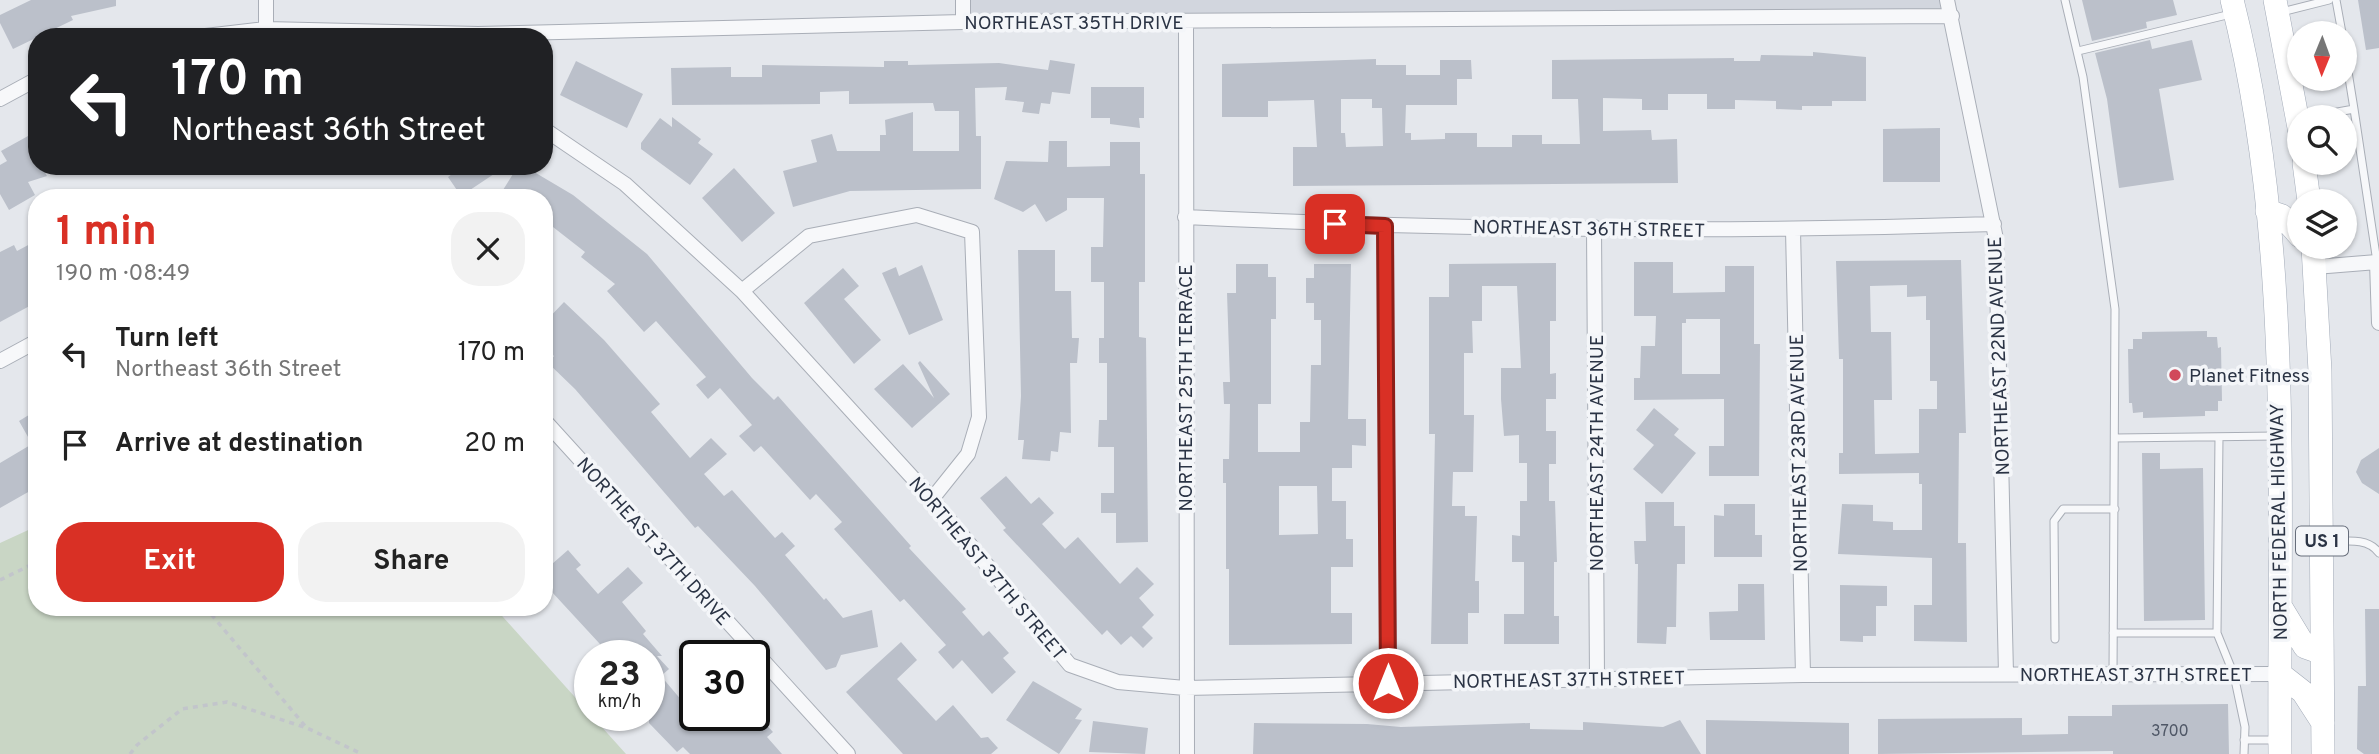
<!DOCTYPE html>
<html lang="en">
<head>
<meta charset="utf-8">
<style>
  body { margin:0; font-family:Overpass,sans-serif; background:#f2f2f2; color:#222; height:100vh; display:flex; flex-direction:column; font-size:26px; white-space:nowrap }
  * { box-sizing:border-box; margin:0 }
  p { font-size:23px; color:#767676 }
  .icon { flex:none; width:38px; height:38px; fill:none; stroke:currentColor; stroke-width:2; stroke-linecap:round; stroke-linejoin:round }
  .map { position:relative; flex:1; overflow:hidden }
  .side { position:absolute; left:28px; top:189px; width:525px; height:427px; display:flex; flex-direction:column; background:#fff; border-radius:28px; box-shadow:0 2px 5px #0004 }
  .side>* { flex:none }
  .hud { position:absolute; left:28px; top:28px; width:525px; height:147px; border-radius:28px; box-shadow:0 2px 5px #0004; background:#202124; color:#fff; overflow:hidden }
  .needle { width:46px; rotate:181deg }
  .fabs { position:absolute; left:2287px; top:21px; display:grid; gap:14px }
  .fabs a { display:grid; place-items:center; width:70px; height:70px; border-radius:50%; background:#fff; box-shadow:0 2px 5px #0004; font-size:35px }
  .speed { position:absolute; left:574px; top:640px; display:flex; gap:14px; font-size:35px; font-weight:700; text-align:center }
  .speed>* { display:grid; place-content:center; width:91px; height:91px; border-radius:50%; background:#fff; box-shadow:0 2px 5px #0004; line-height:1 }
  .speed small { font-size:18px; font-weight:400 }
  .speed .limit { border:4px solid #111; border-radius:10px; background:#fff; color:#111 }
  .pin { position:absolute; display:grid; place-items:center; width:60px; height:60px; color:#fff; margin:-30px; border-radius:14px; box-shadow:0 4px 10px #0006 }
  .me { position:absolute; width:77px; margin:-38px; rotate:0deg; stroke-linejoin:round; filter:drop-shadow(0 0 5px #0008) }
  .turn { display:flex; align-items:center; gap:24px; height:147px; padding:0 28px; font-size:32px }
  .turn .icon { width:91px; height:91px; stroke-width:2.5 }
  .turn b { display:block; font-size:49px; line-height:60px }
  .round { display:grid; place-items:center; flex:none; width:74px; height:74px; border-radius:28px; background:#f2f2f2 }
  .summary { display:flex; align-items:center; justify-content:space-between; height:119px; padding:0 28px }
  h1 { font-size:42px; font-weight:700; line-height:52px; color:#d93025 }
  .primary-button { display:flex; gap:14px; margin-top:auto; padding:14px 28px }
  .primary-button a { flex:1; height:80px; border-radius:28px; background:#d93025; color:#fff; font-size:28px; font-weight:700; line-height:80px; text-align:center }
  .primary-button a+a { background:#f2f2f2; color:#222 }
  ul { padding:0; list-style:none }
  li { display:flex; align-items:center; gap:21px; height:91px; padding:0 28px }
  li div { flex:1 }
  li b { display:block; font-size:26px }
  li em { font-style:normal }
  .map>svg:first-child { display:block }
</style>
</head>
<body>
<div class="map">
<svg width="2379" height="754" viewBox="0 0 2379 754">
  <rect width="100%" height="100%" fill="#e4e7ec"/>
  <!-- built -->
  <path fill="#d2d6de" d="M962 0H1947L1952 16 961 21Z"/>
  <!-- green -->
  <path fill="#c9d6c5" d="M37 526V607H494L626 754H0V543Z"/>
  <!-- building -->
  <path fill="#bbc0ca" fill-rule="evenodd" d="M31 0H116V6L71 16 73 20 13 49 0 23V15Z
    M2082 0H2173L2177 15 2146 22 2147 28 2092 41Z
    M2358 0H2379V48L2366 50Z
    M2150 40 2152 49 2192 40 2202 80 2159 89 2174 180 2119 188 2107 99 2095 53Z
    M1813 52 1866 57V101H1832V106H1802V110L1776 109V101L1735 100V109H1707V94H1668V110H1642V99L1603 98V131L1651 130 1652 140 1677 139 1678 183 1293 186V147H1317L1314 100 1268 101V117H1222V64L1376 59V65H1406V75H1440V60H1471L1472 79H1457V105H1406L1405 133H1411V140L1445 139V133H1477V147H1512V135H1542V144H1580L1578 99H1552V60L1734 58V61H1760L1761 55 1813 56ZM1341 99H1372V108H1382L1383 146 1346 147 1345 133H1341Z
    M1050 60 1075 64 1070 94 1052 92 1050 104 1041 103 1039 114 1022 112 1024 102 1005 100 1007 87 975 88 976 136H981V189L850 191 793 207 783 171 817 162 811 140 832 134 837 151H880V135H886L885 120 913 112V151H959V111H935L933 103 849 104V91L820 92V104L672 105 671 68 731 67V77H762V65L884 67V61H908V65L999 63 1048 70Z
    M576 61 643 94 627 128 560 95Z
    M1091 87H1144V118H1139L1140 128 1110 124V118H1091Z
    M672 117 701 139 698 143 713 154 690 185 641 149V143L660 118 672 127Z
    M1940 128V182H1883V129Z
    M37 131V166H41L47 176 28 182 35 195 9 210 0 194V165L7 161 1 151Z
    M1049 141H1067V167L1110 166V142H1140V174H1145V282H1139V337L1146 338 1148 542 1116 543V513H1101V493H1114V447H1098L1099 420H1107V363H1099V338H1104V282H1091V247H1103L1104 198H1067V210L1046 222 1035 204 1023 212 994 199 1006 161 1048 162Z
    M451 166H506L461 196 448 177 455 172Z
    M518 166H524L573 195 647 254 752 378 774 400 778 396 911 546 909 548 966 609 962 612 983 636 989 631 1009 653 1003 658 1016 672 992 694 962 660 953 669 938 652 946 645 904 599 900 602 834 529 842 522 816 494 810 500 761 446 754 452 739 436 752 425 720 388 708 399 696 385 706 377 656 321 644 332 607 291 615 284 581 257 585 252 553 227 544 240V198H498Z
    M734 168 775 213 742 242 702 198Z
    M32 243 37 252V302L0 322V252L14 245 17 251Z
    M1018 250H1055V291H1071L1072 338H1079L1077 363H1070L1071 433 1060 432 1058 452 1051 451 1050 461 1022 459 1024 440H1018L1021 396Z
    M1961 260 1966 433H1959L1958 543H1966L1967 642 1914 641V605H1932V558L1838 554 1842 504 1873 505V521L1893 522V530H1922V484H1919V473L1839 474V453H1843V359H1839L1836 261ZM1907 285V297L1926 296V320H1930V381H1937V409H1919V453L1875 454 1874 400H1892L1891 332H1871L1870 286Z
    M1634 262H1673V293L1725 292V266H1754V344H1760L1759 476H1709V446H1724V399L1634 400V378H1640L1641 346H1655L1656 316H1634ZM1686 319H1720V374H1682V323H1686Z
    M1556 263V321H1550V374L1556 373V399H1546V431H1556V464H1549V501H1555L1557 562H1554V616H1559V644H1504V614H1524V562H1512V535L1520 536V501H1527V463H1519V435L1504 436 1501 399V368H1521L1517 286H1482V321H1472L1473 353H1464V415H1474L1473 472H1453L1452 506H1465V516H1477L1475 581H1479V613H1468V644H1431L1435 434H1429V297H1449V264Z
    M1236 264H1268V277H1276V319H1271V404H1258V452H1300V422H1310L1311 365H1321V320H1314V303H1306V278H1314V264H1351L1348 419H1366V446L1352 445V468H1332V501H1346V539H1353V567H1331V613H1352V644L1229 645V569H1226V483H1223V459H1229L1230 404H1224L1223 382H1230L1227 293H1236ZM1279 486H1317L1318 534 1279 535Z
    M922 265 943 320 909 335 882 273 896 267 899 276Z
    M843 268 859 286 844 299 881 340 854 364 804 303Z
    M564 302 604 340 660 404 651 412 690 458 711 438 727 454 704 474 724 496 732 490 775 538 782 532 795 546 785 555 824 600 826 598 843 618 872 610 878 647 841 655 836 667 826 670 755 586 698 526 695 528 575 389 548 363 554 356 544 347V323Z
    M2207 331V337H2217L2218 348 2221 347 2222 401H2218V411H2205V416L2143 418V412L2133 413 2132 403H2129L2128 349H2133V339H2142V332Z
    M920 361 950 394 912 428 874 389 903 364 934 398 918 363Z
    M1654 408 1679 429 1674 435 1696 453 1662 494 1633 469 1654 445 1636 430Z
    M37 410V487L0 508V463L32 444 19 421Z
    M2379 448V494L2362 483 2356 472 2361 460Z
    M2142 453H2160V469L2203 468 2205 620 2144 621Z
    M1006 476 1031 504 1039 497 1054 513 1042 524 1065 549 1078 537 1120 584 1137 567 1154 584 1139 598 1154 615 1142 627 1153 638 1143 648 1131 636 1121 645 1107 630 1102 635 1003 530 1006 528 980 498Z
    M1645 502H1674V526H1685V564H1677L1676 627H1667L1666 644 1637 643 1638 564H1635L1634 541H1646Z
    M1724 504H1755V535H1762V557H1714V515L1724 516Z
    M568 550 581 565 576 569 598 594 628 567 643 583 622 602 646 631 643 634 662 656H657L669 669 661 676 688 708 695 702V716H758L773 732 767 737 782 754H690L683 747 677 752 649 723V656H611L551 591 544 598V571Z
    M1738 584H1764L1765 640H1710L1709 612 1738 611Z
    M1840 585 1887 586V606H1876V636H1863V642L1840 641Z
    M2365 609H2379V754H2364L2357 749 2358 686H2366Z
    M901 642 917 660 897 679 936 721 953 705 981 738 988 737 998 748 991 754H903L846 692Z
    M1033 681 1082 709 1075 719 1082 720 1059 754 1006 720Z
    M2228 704 2229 754H2113V751L1878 754V719L2022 718V735L2068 734V716H2112V705Z
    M1680 720 1701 754H1253L1254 723 1367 724 1401 727 1530 723V729L1583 730V722L1663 727Z
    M1706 720 1849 723V754H1706Z
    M1093 721 1148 728 1145 754 1089 752Z"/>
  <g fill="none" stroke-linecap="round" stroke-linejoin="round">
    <!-- lane casing -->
    <g stroke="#a9aeb7" stroke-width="9">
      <path id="lane" d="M2065 0 2083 77 2115 309 2113 674
        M2336 0 2342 33
        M2282 12 2329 0
        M2078 51 2231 14
        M2354 109 2377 262
        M2310 117 2354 109 2345 53
        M2219 437 2217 633 2234 675 2245 727 2244 754
        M2115 438 2277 436
        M2324 542C2343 542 2367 536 2379 553
        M2113 633H2217
        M2055 639 2054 521 2063 509H2115
        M2244 740H2276"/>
    </g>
    <!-- street casing -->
    <g stroke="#a9aeb7" stroke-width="16">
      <path id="street" d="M266 0V29
        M1947 0 1996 239 2006 674
        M1186 21 1187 754
        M963 22V0
        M197 37 266 29 478 34 963 22 1952 16
        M0 99 37 79
        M544 129 625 184 742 291 932 499 1070 665 1118 682 1185 688 1803 675 2280 674
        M1185 217C1454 230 1724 233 1994 224
        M1385 226 1389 683
        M1594 227 1597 678
        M1793 230 1803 675
        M2315 267 2377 262 2379 323
        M742 291 809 236 917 215 972 232 979 417 968 454 932 499
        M0 361 37 341
        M544 420 848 754"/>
    </g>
    <!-- primary casing -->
    <g stroke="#a3abb8" stroke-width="24">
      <path id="primary" d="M2232 0C2294 244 2278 504 2280 754
        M2275 0 2300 133
        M2304 163 2309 201
        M2267 211 2282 216 2300 236
        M2313 247 2320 371 2323 754
        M2282 609 2305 647 2322 653
        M2280 674 2303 692 2323 723"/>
    </g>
    <!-- path -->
    <path stroke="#c2c5cb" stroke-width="3.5" stroke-dasharray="5 5" stroke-linecap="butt" d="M0 580 37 562
      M205 607 306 727
      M130 754 137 745 182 709 227 702 307 728 362 754"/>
    <!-- lane -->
    <use href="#lane" stroke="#f7f8fa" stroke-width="7"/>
    <!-- street -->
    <use href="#street" stroke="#f7f8fa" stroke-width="14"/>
    <!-- primary -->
    <use href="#primary" stroke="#fff" stroke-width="23"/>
  </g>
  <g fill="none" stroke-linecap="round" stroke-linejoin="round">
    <!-- route casing -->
    <g stroke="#8d1f18" stroke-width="18">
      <path id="route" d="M1335 224 1385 226 1388 683"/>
    </g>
    <!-- route -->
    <use href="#route" stroke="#d93025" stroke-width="12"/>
  </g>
  <!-- markers -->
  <circle fill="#d1495b" stroke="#f4f6f9" stroke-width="2.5" cx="2175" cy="375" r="7"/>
  <g text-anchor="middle" stroke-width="7" stroke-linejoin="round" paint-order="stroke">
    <!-- number labels -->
    <g font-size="16" fill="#4f5766">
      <text x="2170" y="736">3700</text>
    </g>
    <!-- shield labels -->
    <rect fill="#f4f6f9" stroke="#676e7b" stroke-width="2" x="2296" y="526.5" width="52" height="29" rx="5"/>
    <g font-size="18" font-weight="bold" fill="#2b3445">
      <text x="2322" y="547">US 1</text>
    </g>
    <!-- street labels -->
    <g font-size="19" fill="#2b3445" stroke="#f4f6f9">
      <text x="1074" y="29">NORTHEAST 35TH DRIVE</text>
      <text transform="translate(1589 228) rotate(1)" y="7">NORTHEAST 36TH STREET</text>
      <text transform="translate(1998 356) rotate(-92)" y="7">NORTHEAST 22ND AVENUE</text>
      <text transform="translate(1185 388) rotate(-90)" y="7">NORTHEAST 25TH TERRACE</text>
      <text transform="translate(1596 453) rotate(-90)" y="7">NORTHEAST 24TH AVENUE</text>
      <text transform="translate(1798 453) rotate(-91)" y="7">NORTHEAST 23RD AVENUE</text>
      <text transform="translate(2278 522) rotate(-91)" y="7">NORTH FEDERAL HIGHWAY</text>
      <text transform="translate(654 541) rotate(48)" y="7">NORTHEAST 37TH DRIVE</text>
      <text transform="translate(988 568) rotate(50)" y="7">NORTHEAST 37TH STREET</text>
      <text x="2136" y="681">NORTHEAST 37TH STREET</text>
      <text transform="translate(1569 679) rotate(-1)" y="7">NORTHEAST 37TH STREET</text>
    </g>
    <!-- poi labels -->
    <g font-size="19" fill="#2b3445" stroke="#f4f6f9" text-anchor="start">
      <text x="2189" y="382">Planet Fitness</text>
    </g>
  </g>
</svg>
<div class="fabs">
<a><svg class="needle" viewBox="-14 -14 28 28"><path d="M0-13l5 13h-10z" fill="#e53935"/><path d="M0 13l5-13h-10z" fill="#767676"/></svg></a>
<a><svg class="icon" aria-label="search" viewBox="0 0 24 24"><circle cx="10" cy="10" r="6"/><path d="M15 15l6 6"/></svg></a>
<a><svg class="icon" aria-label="layers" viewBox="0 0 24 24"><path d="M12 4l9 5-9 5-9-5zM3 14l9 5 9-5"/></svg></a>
</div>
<div class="speed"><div>23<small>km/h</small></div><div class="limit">30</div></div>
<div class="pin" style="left:1335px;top:224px;background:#d93025"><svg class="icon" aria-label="arrive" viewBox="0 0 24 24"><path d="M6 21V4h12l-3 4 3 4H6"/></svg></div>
<svg class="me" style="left:1388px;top:683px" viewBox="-20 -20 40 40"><circle r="17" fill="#d93025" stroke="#fff" stroke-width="3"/><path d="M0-11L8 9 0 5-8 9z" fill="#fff"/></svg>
<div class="hud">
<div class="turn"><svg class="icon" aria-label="left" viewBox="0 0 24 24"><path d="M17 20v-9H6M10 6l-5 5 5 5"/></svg><div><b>170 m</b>Northeast 36th Street</div></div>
</div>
<section class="side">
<div class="summary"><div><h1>1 min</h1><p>190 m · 08:49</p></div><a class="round"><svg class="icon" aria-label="close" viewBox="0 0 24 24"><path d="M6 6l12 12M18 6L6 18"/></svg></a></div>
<ul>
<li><svg class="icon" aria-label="left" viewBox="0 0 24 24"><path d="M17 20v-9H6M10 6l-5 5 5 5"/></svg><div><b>Turn left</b><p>Northeast 36th Street</p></div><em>170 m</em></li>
<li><svg class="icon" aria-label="arrive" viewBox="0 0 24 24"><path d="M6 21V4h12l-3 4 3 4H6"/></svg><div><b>Arrive at destination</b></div><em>20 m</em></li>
</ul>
<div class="primary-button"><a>Exit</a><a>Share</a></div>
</section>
</div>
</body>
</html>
